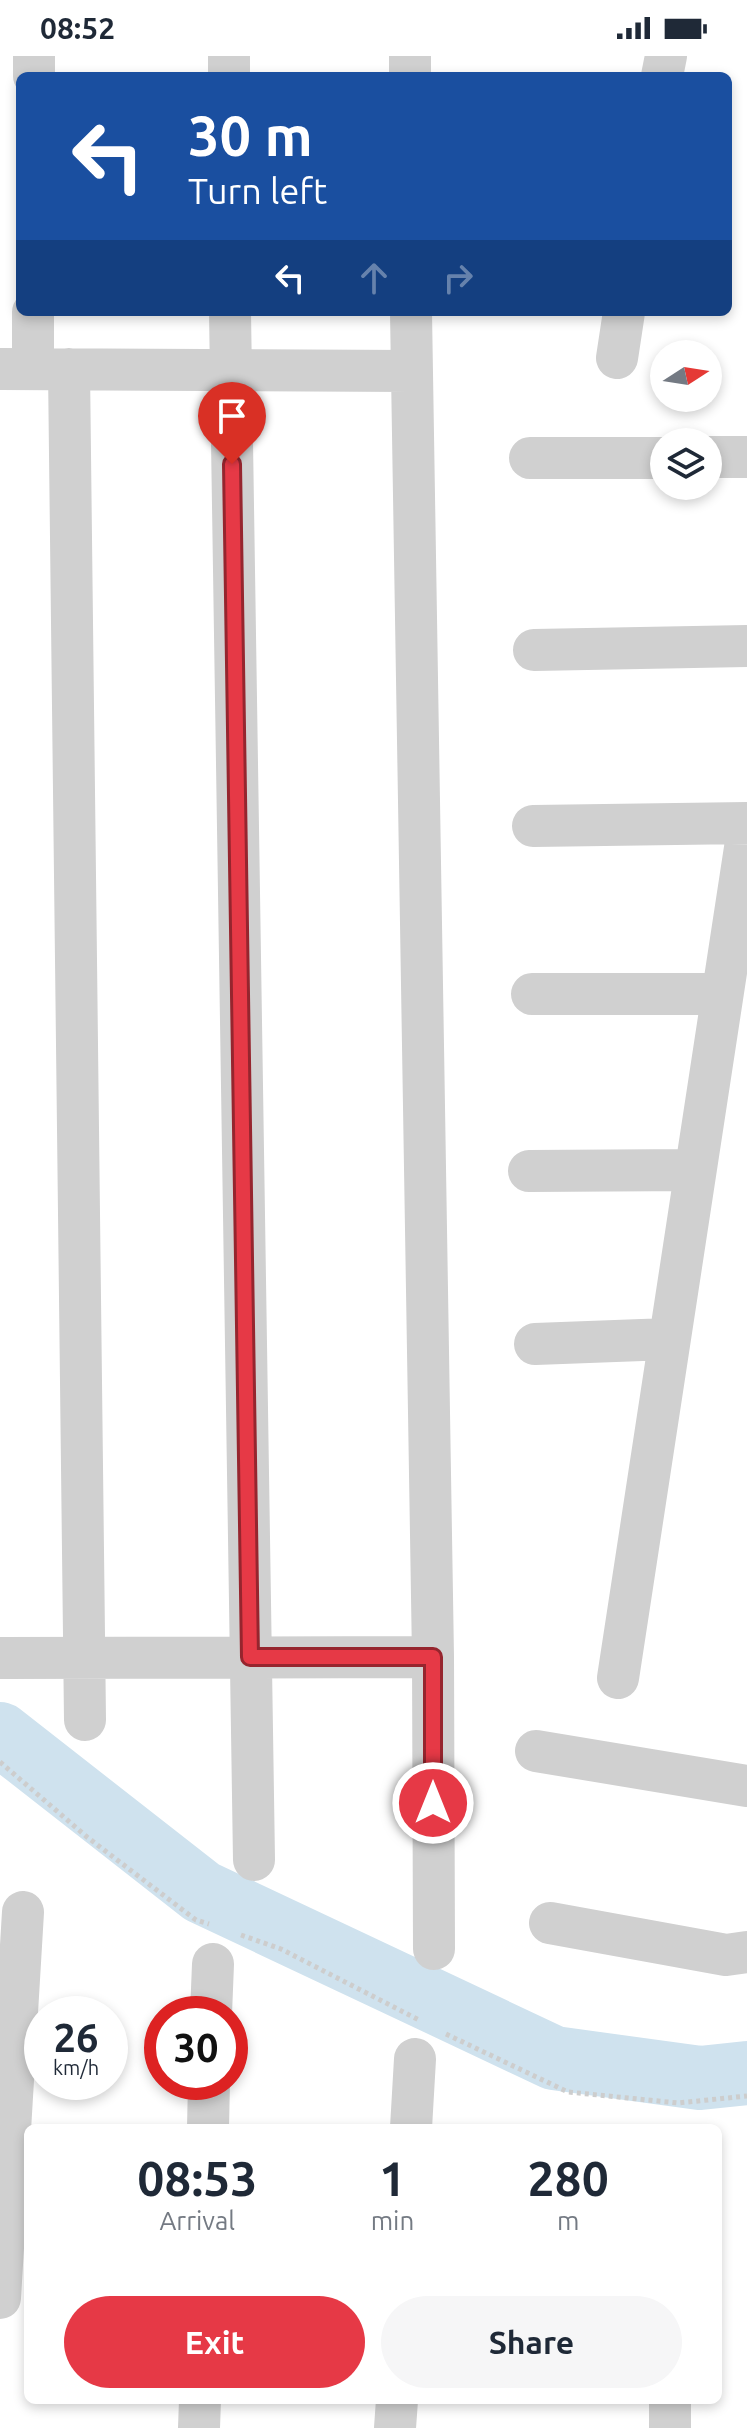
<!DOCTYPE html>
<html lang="en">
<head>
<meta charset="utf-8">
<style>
  body { margin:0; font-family:Ubuntu,sans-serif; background:#f6f6f7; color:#1f2937; height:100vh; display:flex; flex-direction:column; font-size:30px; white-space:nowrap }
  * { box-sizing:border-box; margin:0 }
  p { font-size:26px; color:#747a83 }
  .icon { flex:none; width:44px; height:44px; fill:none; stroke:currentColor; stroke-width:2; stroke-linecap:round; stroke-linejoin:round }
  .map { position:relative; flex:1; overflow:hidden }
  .drawer { position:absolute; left:24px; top:2068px; width:698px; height:280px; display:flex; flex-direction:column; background:#fff; border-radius:12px; box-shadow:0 4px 12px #0003 }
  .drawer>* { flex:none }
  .banner { position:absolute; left:16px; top:16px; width:716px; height:244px; border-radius:12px; box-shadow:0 4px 12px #0003; background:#1a4fa0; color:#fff; overflow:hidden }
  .needle { width:52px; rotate:78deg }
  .controls { position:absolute; left:650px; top:284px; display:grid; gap:16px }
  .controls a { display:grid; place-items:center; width:72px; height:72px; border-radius:50%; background:#fff; box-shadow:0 4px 12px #0003; font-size:40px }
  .speed { position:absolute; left:24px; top:1940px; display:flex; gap:16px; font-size:40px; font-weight:700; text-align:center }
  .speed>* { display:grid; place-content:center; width:104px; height:104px; border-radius:50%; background:#fff; box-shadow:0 4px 12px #0003; line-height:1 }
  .speed small { font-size:20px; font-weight:400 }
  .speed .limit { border:12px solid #d22; background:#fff; color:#111 }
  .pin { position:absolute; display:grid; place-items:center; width:68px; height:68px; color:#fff; margin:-82px -34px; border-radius:50% 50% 50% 0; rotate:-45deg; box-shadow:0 0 8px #0007 }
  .pin .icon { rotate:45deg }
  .me { position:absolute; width:88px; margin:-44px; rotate:0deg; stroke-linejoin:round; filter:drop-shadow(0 0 6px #0008) }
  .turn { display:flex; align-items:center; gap:28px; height:168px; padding:0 40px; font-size:36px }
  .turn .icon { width:104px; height:104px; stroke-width:2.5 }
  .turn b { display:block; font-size:56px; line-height:68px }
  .lanes { display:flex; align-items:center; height:76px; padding:0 40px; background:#0003; justify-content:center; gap:40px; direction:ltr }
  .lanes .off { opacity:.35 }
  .eta { display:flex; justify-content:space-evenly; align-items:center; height:136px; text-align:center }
  .eta b { font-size:48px; font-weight:700; line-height:56px }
  .primary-button { display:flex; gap:16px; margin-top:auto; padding:16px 40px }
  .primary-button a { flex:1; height:92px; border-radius:48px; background:#e63946; color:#fff; font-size:32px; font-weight:700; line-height:92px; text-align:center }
  .primary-button a+a { background:#f6f6f7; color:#1f2937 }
  .status { display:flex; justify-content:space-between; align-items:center; height:56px; padding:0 40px; background:#fff; direction:ltr }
  .status svg { height:22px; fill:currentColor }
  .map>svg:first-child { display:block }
</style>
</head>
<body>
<div class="status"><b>08:52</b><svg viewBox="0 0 49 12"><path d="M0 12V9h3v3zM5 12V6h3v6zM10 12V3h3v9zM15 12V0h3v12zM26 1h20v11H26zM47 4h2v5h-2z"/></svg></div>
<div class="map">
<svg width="747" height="2372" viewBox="0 0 747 2372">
  <rect width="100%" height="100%" fill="#fff"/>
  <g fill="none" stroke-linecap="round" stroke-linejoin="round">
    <!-- river -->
    <path stroke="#cfe2ee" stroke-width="64" d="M0 1678 202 1836 554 2002 700 2022 747 2017"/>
    <!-- path -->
    <path stroke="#cdcdcd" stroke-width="5" stroke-dasharray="4 4" stroke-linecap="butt" d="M0 1706 87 1781 196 1864 209 1868
      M241 1879 281 1893 419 1964
      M446 1978 568 2036 678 2047 747 2040"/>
    <!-- street -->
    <path stroke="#d0d0d0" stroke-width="42" d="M229 0V20
      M410 0V20
      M34 20V0
      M662 20 666 0
      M230 256 254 1804
      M411 256 433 1601 434 1893
      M617 302 624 256
      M0 313 411 315
      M33 313V256
      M69 313 85 1664
      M708 401H747
      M530 402H664
      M534 594 747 590
      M533 770 747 767
      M532 938H722
      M529 1115 695 1114
      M535 1288 669 1283
      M0 1602 433 1601
      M618 1622 747 779
      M536 1695 747 1730
      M550 1867 726 1899 747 1896
      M211 1958 213 1908
      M208 2072 209 2026
      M411 2072 415 2003
      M0 2242 23 1856
      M199 2372 200 2344
      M395 2372 397 2344
      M670 2372V2344"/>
  </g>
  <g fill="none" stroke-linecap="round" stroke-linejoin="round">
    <!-- route casing -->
    <g stroke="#96252e" stroke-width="20">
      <path id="route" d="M232 408 250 1601H433V1747"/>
    </g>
    <!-- route -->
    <use href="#route" stroke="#e63946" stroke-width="14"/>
  </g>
</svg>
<div class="controls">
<a><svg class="needle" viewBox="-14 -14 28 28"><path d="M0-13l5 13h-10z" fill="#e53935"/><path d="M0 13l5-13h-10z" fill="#747a83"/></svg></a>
<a><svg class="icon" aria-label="layers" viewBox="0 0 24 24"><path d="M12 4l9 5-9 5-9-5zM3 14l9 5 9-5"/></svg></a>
</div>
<div class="speed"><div>26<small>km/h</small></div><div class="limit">30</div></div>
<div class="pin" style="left:232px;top:408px;background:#d93025"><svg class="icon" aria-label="arrive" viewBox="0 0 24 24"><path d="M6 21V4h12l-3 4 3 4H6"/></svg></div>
<svg class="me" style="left:433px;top:1747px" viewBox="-20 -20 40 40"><circle r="17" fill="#e63946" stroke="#fff" stroke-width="3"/><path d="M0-11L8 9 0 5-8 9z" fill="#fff"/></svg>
<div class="banner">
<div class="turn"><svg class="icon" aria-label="left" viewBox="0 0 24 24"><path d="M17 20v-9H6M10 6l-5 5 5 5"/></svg><div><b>30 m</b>Turn left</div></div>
<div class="lanes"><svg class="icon" aria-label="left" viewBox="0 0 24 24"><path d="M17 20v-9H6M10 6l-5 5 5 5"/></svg><svg class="icon off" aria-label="ahead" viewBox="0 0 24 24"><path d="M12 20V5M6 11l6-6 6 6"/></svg><svg class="icon off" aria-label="right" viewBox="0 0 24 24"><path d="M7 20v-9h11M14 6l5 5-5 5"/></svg></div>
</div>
<section class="drawer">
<div class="eta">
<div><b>08:53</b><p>Arrival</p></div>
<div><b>1</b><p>min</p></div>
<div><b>280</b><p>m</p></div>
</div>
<div class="primary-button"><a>Exit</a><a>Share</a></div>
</section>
</div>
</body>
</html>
